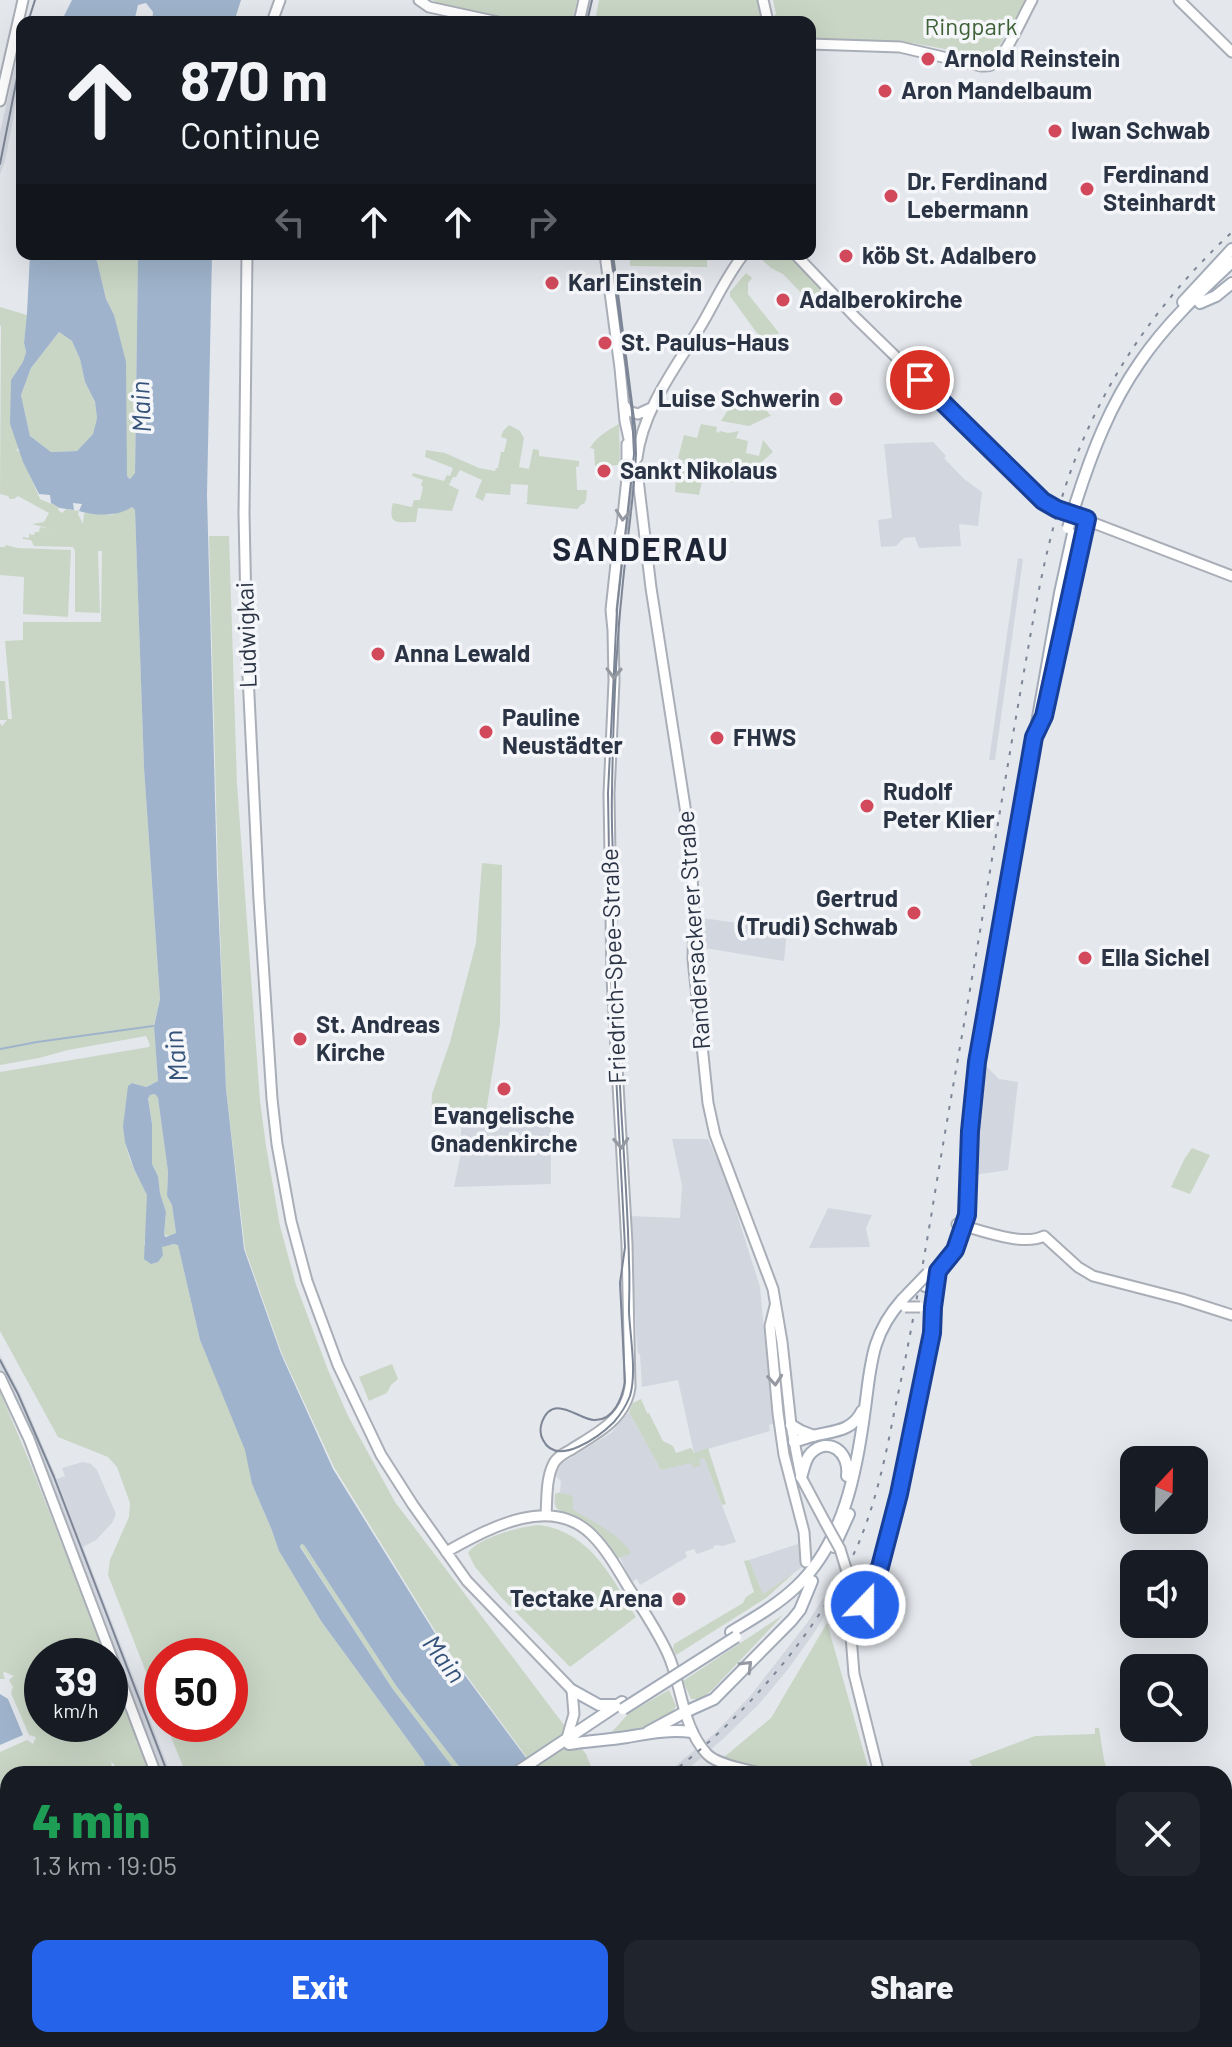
<!DOCTYPE html>
<html lang="en">
<head>
<meta charset="utf-8">
<style>
  body { margin:0; font-family:Barlow,sans-serif; background:#20242c; color:#f1f3f6; height:100vh; display:flex; flex-direction:column; font-size:30px; white-space:nowrap }
  * { box-sizing:border-box; margin:0 }
  p { font-size:26px; color:#9ea1a6 }
  .icon { flex:none; width:44px; height:44px; fill:none; stroke:currentColor; stroke-width:2; stroke-linecap:round; stroke-linejoin:round }
  .map { position:relative; flex:1; overflow:hidden }
  .side { position:absolute; left:0px; top:1766px; width:1232px; height:282px; display:flex; flex-direction:column; background:#171b24; border-radius:24px 24px 0 0; box-shadow:0 8px 32px #0002 }
  .side>* { flex:none }
  .banner { position:absolute; left:16px; top:16px; width:800px; height:244px; border-radius:16px; box-shadow:0 8px 32px #0002; background:#171b24; color:#f1f3f6; overflow:hidden }
  .needle { width:52px; rotate:22deg }
  .buttons { position:absolute; left:1120px; top:1446px; display:grid; gap:16px }
  .buttons a { display:grid; place-items:center; width:88px; height:88px; border-radius:16px; background:#171b24; box-shadow:0 8px 32px #0002; font-size:40px }
  .speed { position:absolute; left:24px; top:1638px; display:flex; gap:16px; font-size:40px; font-weight:700; text-align:center }
  .speed>* { display:grid; place-content:center; width:104px; height:104px; border-radius:50%; background:#171b24; box-shadow:0 8px 32px #0002; line-height:1 }
  .speed small { font-size:20px; font-weight:400 }
  .speed .limit { border:12px solid #d22; background:#fff; color:#111 }
  .pin { position:absolute; display:grid; place-items:center; width:68px; height:68px; color:#fff; margin:-34px; border:4px solid #fff; border-radius:50%; box-shadow:0 2px 8px #0007 }
  .me { position:absolute; width:88px; margin:-44px; rotate:22deg; stroke-linejoin:round; filter:drop-shadow(0 0 6px #0008) }
  .turn { display:flex; align-items:center; gap:28px; height:168px; padding:0 32px; font-size:36px }
  .turn .icon { width:104px; height:104px; stroke-width:2.5 }
  .turn b { display:block; font-size:56px; line-height:68px }
  .lanes { display:flex; align-items:center; height:76px; padding:0 32px; background:#0003; justify-content:center; gap:40px; direction:ltr }
  .lanes .off { opacity:.35 }
  .round { display:grid; place-items:center; flex:none; width:84px; height:84px; border-radius:16px; background:#20242c }
  .head { display:flex; align-items:center; justify-content:space-between; height:136px; padding:0 32px }
  h1 { font-size:48px; font-weight:800; line-height:60px; color:#1e9e55 }
  .button { display:flex; gap:16px; margin-top:auto; padding:16px 32px }
  .button a { flex:1; height:92px; border-radius:16px; background:#2563eb; color:#fff; font-size:32px; font-weight:800; line-height:92px; text-align:center }
  .button a+a { background:#20242c; color:#f1f3f6 }
  .map>svg:first-child { display:block }
</style>
</head>
<body>
<div class="map">
<svg width="1232" height="2047" viewBox="0 0 1232 2047">
  <rect width="100%" height="100%" fill="#e4e7ec"/>
  <!-- built -->
  <path fill="#d2d6de" d="M22 38V63L12 126 5 161 0 175V132Z
    M933 442 946 456 944 458 964 479 982 492 978 526 959 524 961 546 919 548 915 537 904 538 896 546 881 547 878 520 892 518 884 444Z
    M1018 558 1023 559 995 760H989Z
    M702 918 787 930 784 961 705 948Z
    M982 1062 999 1079 1018 1082 1008 1170 974 1175V1126Z
    M461 1112 551 1114V1184L454 1187 461 1153Z
    M672 1139H708L725 1176 760 1287 773 1424 769 1425 770 1431 694 1453 678 1380 642 1387 640 1354H638L637 1345 630 1216 680 1218 682 1185Z
    M828 1208 872 1215 866 1228 870 1247 809 1248Z
    M0 1355 20 1393 57 1479 65 1476 62 1468 83 1462 91 1464 97 1470 116 1514 112 1523 96 1540 83 1547 171 1774H162L41 1459 14 1396 0 1369Z
    M629 1412 661 1470 704 1458 736 1542 722 1546 717 1545 713 1546 714 1548 697 1554 694 1549 685 1552 687 1557 640 1585 637 1579 632 1582 620 1558H617L600 1534 584 1522 559 1510 554 1504 555 1494 560 1492 561 1481 556 1476 561 1464 611 1433Z
    M798 1544 801 1559V1568L763 1594 749 1560Z
    M838 1576 840 1589 816 1630 789 1668 759 1704 722 1740 682 1774H666L716 1732 751 1695 807 1623Z"/>
  <!-- green -->
  <path fill="#c9d6c5" d="M432 0H577L572 22C525 22 476 21 432 0Z
    M599 0H759L764 22H595Z
    M773 0H1026L999 46 993 52 981 56 913 43 810 38V22H773L772 18 776 14Z
    M92 254H138L135 474 131 479 127 476 114 315 106 299 97 261Z
    M630 254H707V267L630 266Z
    M762 254H787L827 293 814 295 811 293 806 298 783 274 771 268 759 257Z
    M746 273 752 278 748 283V294L779 333 765 344 730 296V292Z
    M0 307 27 315 24 343 26 352 10 424 19 448 16 450 20 452 40 499 59 507 58 510 62 513 66 509 79 511 78 514 83 524 84 513 111 515 132 507 135 510 144 768 160 999 154 1024 158 1081 145 1087 133 1083C121 1111 121 1139 133 1167 137 1177 144 1186 147 1195 150 1211 146 1230 144 1245L161 1247 165 1245 178 1244 200 1340 246 1450 252 1484 271 1528 279 1551 321 1621 424 1762 426 1774H186L166 1724H230V1656H162V1713L108 1575 110 1560 129 1517 130 1503 117 1467 108 1457 58 1437 0 1331V1072L149 1047 150 1045 146 1036 68 1050 39 1058 0 1065V723L2 726 7 720H0V681H5L8 719H12L5 641 23 640V622H101L102 551H98L100 613 75 612V551L73 547 34 546 31 540 23 539V537L29 538V534L34 535 35 532H39L40 527 51 529 32 524 44 522 49 513 18 496 14 499H10L8 496 0 494 1 326 0 325Z
    M59 332 72 341 80 359 85 382 95 403 97 418 93 434 77 451 51 452 30 436 21 395 31 368Z
    M758 391 765 402 777 394 779 398 765 408 770 415H772L749 426 721 421 731 405 741 407 745 393 749 395Z
    M619 424 620 465 595 466 594 449 590 448C597 436 607 431 619 424Z
    M701 424 717 427 716 431 719 433 720 431 728 433 739 431 736 438 748 441 746 453 759 456 763 440 773 452 737 483 703 476 699 495 675 492 677 464 681 465 684 461 678 458 684 435 697 438Z
    M509 425 520 431 524 438 519 467 529 469 533 449 539 450V456L579 461V466L576 467 577 490H587L586 500 584 504H582L577 509 525 504 527 503 528 485 511 484 510 495 486 493 483 501 475 497 482 480 460 470 456 477H453L449 485 459 490 452 511 418 508 416 522C398 522 387 526 393 503L412 507 414 500H420L423 487 421 485 423 480 412 476 413 473 444 481 447 475 450 476 453 468 425 457 426 450 445 453 479 468 495 471 496 468H498L501 452H504L507 439 501 437 503 431Z
    M209 536H229L237 784 260 1101 266 1146 280 1226 296 1285 328 1370 348 1416 395 1502 586 1754 594 1774H539L442 1642 334 1467 282 1354 245 1249 226 1089 218 875Z
    M6 545 17 548 71 550 68 617 23 614 24 577 0 575V547H5Z
    M482 863 502 865 500 1024 486 1112H461V1125L431 1122 432 1094 450 1042 476 943Z
    M155 1094 158 1098 168 1172 167 1196 172 1205 176 1233 170 1236 164 1235 166 1212 160 1193 158 1176 152 1164V1124L148 1097 150 1095Z
    M1192 1148 1210 1155 1190 1194 1171 1187 1185 1158Z
    M392 1364 398 1379 391 1385 387 1393 369 1401 359 1377Z
    M0 1392 30 1463 106 1656H42V1724H110V1667L150 1774H116L114 1764 111 1762 114 1774H46L43 1769C34 1766 27 1766 20 1774H8V1787L0 1786V1752L27 1740 33 1744 36 1737 29 1735 11 1693 13 1687 9 1680 14 1676 5 1672 3 1673 5 1679H0Z
    M641 1399 647 1413H649L663 1441 673 1446 676 1453 691 1448 694 1453 708 1448 726 1504 722 1505 704 1458 699 1460 700 1465 694 1468 691 1463 661 1470 629 1412 633 1403Z
    M560 1493 570 1495 573 1498V1510C592 1521 617 1533 630 1551V1554L617 1558 607 1542 592 1527 556 1508 555 1494Z
    M539 1525C591 1532 611 1577 636 1617L570 1667 501 1597 475 1567 468 1553C477 1538 522 1526 539 1525Z
    M301 1544 304 1545 397 1687 465 1774H458L392 1688 300 1546Z
    M749 1560 763 1594 795 1572 766 1598 676 1655 673 1648 674 1644 743 1603 746 1597 754 1592 744 1561Z
    M783 1615 712 1690 701 1699H691L683 1681Z
    M827 1623 870 1774H779L745 1766 723 1758 771 1718Z
    M669 1690 676 1706C668 1724 629 1733 610 1734L629 1713Z
    M1095 1728H1099L1104 1760 1108 1774H974L976 1772 969 1761 1035 1736 1095 1734Z
    M1224 1921 1229 1922V1963H1232V2047H1215L1211 2040H1224Z
    M758 2040H980L983 2047H764Z"/>
  <!-- water -->
  <path fill="#9fb4cc" fill-rule="evenodd" d="M72 0H241L234 22H152L153 12 146 3 138 5 134 22H67L64 16Z
    M30 254H92L97 261 106 299 114 315 126 362 127 476 130 479 135 473 138 254H212L207 495 217 875 226 1089 244 1249 281 1354 333 1469 441 1643 538 1774H465L397 1687 304 1545 301 1544 300 1547 392 1688 458 1774H426L424 1762 321 1621 279 1551 271 1528 252 1484 245 1450 200 1340 178 1245 174 1244 162 1247 163 1255 158 1262 151 1264 144 1259 147 1195 134 1169 125 1142 123 1126 128 1086 132 1083 146 1087 158 1081 154 1026 160 999 144 768 135 510 132 507C117 517 95 516 79 511L82 504 73 503 74 510 60 508 51 503 50 495 39 494 23 462 10 424 11 380 23 362 26 352 24 343 27 313ZM59 332 72 341 80 359 85 382 95 402 97 418 93 434 77 451 51 452 30 436 21 395 31 368ZM155 1094 158 1098 168 1172 167 1196 172 1205 176 1233 166 1237 164 1235 166 1212 160 1193 158 1176 152 1164V1124L148 1098 150 1095Z
    M0 1694 8 1699 23 1735 0 1745Z"/>
  <g fill="none" stroke-linecap="round" stroke-linejoin="round">
    <!-- stream -->
    <path stroke="#9fb4cc" stroke-width="2" d="M0 1049 37 1042 153 1026
      M980 2042 981 2047"/>
    <!-- secondary casing -->
    <g stroke="#a9aeb7" stroke-width="13">
      <path id="secondary" d="M419 0 429 7 498 22
        M763 0 768 22
        M1179 0 1232 52
        M272 22 280 0
        M579 22 584 0
        M810 44 900 47 981 66C987 66 989 67 994 63 1006 56 1024 14 1032 0
        M0 101 23 0
        M247 254 244 514 247 655 259 900 272 1099 277 1144 291 1221 307 1281 338 1365 381 1455 413 1505 467 1581 572 1690 574 1714 567 1738
        M605 254 620 368 625 421 638 479 651 588 690 839 694 915 693 959 708 1103 715 1135 773 1289 782 1342 791 1425 801 1477 825 1522
        M795 254 856 318 1046 503 1057 509 1232 576
        M625 406 628 411 638 414 651 408
        M637 458C643 408 677 366 702 324 716 300 727 275 744 254
        M1072 591 1087 519
        M957 1224C980 1230 1023 1247 1044 1236L1078 1267 1093 1276 1182 1299 1232 1315
        M775 1306 770 1326 778 1413 784 1455 804 1532 806 1562
        M0 1377 29 1439 156 1774
        M546 1515C547 1500 546 1479 553 1465 556 1457 565 1453 572 1449 597 1433 626 1419 630 1387L627 1244 612 978 609 794 614 681 613 630 611 610 618 545 622 526 627 478V444
        M446 1552C488 1529 550 1493 592 1535 606 1549 617 1568 627 1585 641 1607 660 1634 670 1659 682 1690 683 1728 707 1754 717 1765 749 1770 764 1774
        M848 1581V1575C861 1576 870 1574 879 1564
        M848 1585 846 1605 851 1636 854 1674 879 1774
        M848 1585 860 1584 873 1580
        M853 1628C856 1616 863 1609 868 1598 872 1590 873 1582 878 1574L899 1494 932 1333 933 1307 938 1271
        M266 2040 272 2047
        M285 2040 293 2047
        M990 2040 993 2047"/>
    </g>
    <!-- primary casing -->
    <g stroke="#a3abb8" stroke-width="14">
      <path id="primary" d="M1183 302 1232 249
        M1200 303 1216 296 1232 283
        M1076 502C1092 452 1110 405 1140 362 1165 325 1199 293 1232 262
        M1044 717 1072 591
        M925 1286 955 1250 967 1215 970 1131 977 1062 1060 593 1074 529
        M791 1425 801 1431 814 1436
        M794 1442C800 1440 806 1438 813 1436 832 1431 852 1432 862 1411
        M801 1477C804 1469 805 1459 811 1453 829 1436 850 1452 847 1476
        M834 1547 849 1514
        M731 1632C754 1618 777 1605 796 1587 844 1542 857 1470 865 1408 871 1364 871 1335 902 1300
        M572 1690 599 1705H616
        M648 1732 685 1712 714 1699 792 1620 800 1610 812 1581
        M569 1744C588 1741 608 1740 627 1737 650 1733 670 1729 692 1732
        M514 1774 622 1702
        M89 2040 97 2047
        M63 2047 64 2040
        M142 2047 155 2043
        M160 2047 168 2040
        M323 2047 324 2040"/>
    </g>
    <!-- secondary -->
    <use href="#secondary" stroke="#fff" stroke-width="9"/>
    <!-- primary -->
    <use href="#primary" stroke="#fff" stroke-width="10"/>
    <!-- tram -->
    <path stroke="#7d8696" stroke-width="2" d="M28 22 35 0
      M587 22 592 0
      M0 164 22 53
      M611 254 632 412 634 454 617 609 608 793 611 978 625 1247 620 1283 625 1382C622 1398 614 1421 594 1420 579 1420 553 1392 542 1422 540 1428 540 1435 543 1440 557 1468 600 1436 614 1422 621 1414 626 1406 630 1396 637 1373 630 1336 629 1312 629 1296 630 1279 629 1263 628 1211 624 1159 621 1106 617 1032 615 957 614 883 613 852 611 822 612 792 613 726 615 658 622 592 626 546 634 500 636 454L635 427 613 254
      M0 1360 18 1394 54 1477 168 1774
      M280 2040 286 2047"/>
    <!-- rail -->
    <path stroke="#7d8696" stroke-width="2" stroke-dasharray="4 8" stroke-linecap="butt" d="M670 1774C744 1718 818 1632 857 1547 876 1503 886 1455 895 1408 909 1345 920 1281 931 1217 949 1105 970 994 988 883 1001 805 1014 727 1028 649 1041 574 1056 498 1088 429 1122 354 1172 288 1232 232
      M354 2047 359 2040"/>
    <!-- secondary-bridge casing -->
    <g stroke="#a9aeb7" stroke-width="13" stroke-linecap="butt">
      <path id="secondary-bridge" d="M905 1307H920
        M825 1522 840 1549 848 1575"/>
    </g>
    <!-- primary-bridge casing -->
    <g stroke="#a3abb8" stroke-width="14" stroke-linecap="butt">
      <path id="primary-bridge" d="M1068 528 1076 502
        M902 1300 928 1273
        M623 1709 736 1637"/>
    </g>
    <!-- secondary-bridge -->
    <use href="#secondary-bridge" stroke="#fff" stroke-width="9"/>
    <!-- primary-bridge -->
    <use href="#primary-bridge" stroke="#fff" stroke-width="10"/>
  </g>
  <!-- one-way arrows -->
  <defs><path id="oneway-chevron" d="M-2-3.5L2.5 0L-2 3.5" fill="none" stroke-width="1.6" stroke-linecap="round" stroke-linejoin="round" transform="scale(2)"/></defs>
  <g stroke="#959aa2">
    <use href="#oneway-chevron" transform="translate(623 515) rotate(95)"/>
    <use href="#oneway-chevron" transform="translate(614 673) rotate(91)"/>
    <use href="#oneway-chevron" transform="translate(621 1143) rotate(87)"/>
    <use href="#oneway-chevron" transform="translate(775 1380) rotate(85)"/>
    <use href="#oneway-chevron" transform="translate(747 1666) rotate(-45)"/>
  </g>
  <g fill="none" stroke-linecap="round" stroke-linejoin="round">
    <!-- route casing -->
    <g stroke="#184099" stroke-width="20">
      <path id="route" d="M865 1605 880 1567 899 1494 932 1333 933 1307 938 1271 955 1250 967 1215 970 1131 977 1062 1034 737 1044 716 1087 519 1057 509 1043 501 920 380"/>
    </g>
    <!-- route -->
    <use href="#route" stroke="#2563eb" stroke-width="14"/>
  </g>
  <!-- markers -->
  <g fill="#d1495b" stroke="#f4f6f9" stroke-width="3">
    <circle cx="928" cy="59" r="8"/>
    <circle cx="885" cy="91" r="8"/>
    <circle cx="1055" cy="131" r="8"/>
    <circle cx="1087" cy="189" r="8"/>
    <circle cx="891" cy="196" r="8"/>
    <circle cx="846" cy="256" r="8"/>
    <circle cx="552" cy="283" r="8"/>
    <circle cx="783" cy="300" r="8"/>
    <circle cx="605" cy="343" r="8"/>
    <circle cx="836" cy="399" r="8"/>
    <circle cx="604" cy="471" r="8"/>
    <circle cx="378" cy="654" r="8"/>
    <circle cx="486" cy="732" r="8"/>
    <circle cx="717" cy="738" r="8"/>
    <circle cx="867" cy="806" r="8"/>
    <circle cx="914" cy="913" r="8"/>
    <circle cx="1085" cy="958" r="8"/>
    <circle cx="300" cy="1039" r="8"/>
    <circle cx="504" cy="1089" r="8"/>
    <circle cx="679" cy="1599" r="8"/>
  </g>
  <g text-anchor="middle" stroke-width="7" stroke-linejoin="round" paint-order="stroke">
    <!-- park labels -->
    <g font-size="24" fill="#3f6138" stroke="#f4f6f9">
      <text x="971" y="35">Ringpark</text>
    </g>
    <!-- poi labels -->
    <g font-size="24" font-weight="bold" fill="#2b3445" stroke="#f4f6f9" text-anchor="start">
      <text x="944" y="67">Arnold Reinstein</text>
      <text x="901" y="99">Aron Mandelbaum</text>
      <text x="1071" y="139">Iwan Schwab</text>
      <text x="1103" y="183">Ferdinand<tspan x="1103" dy="28">Steinhardt</tspan></text>
      <text x="907" y="190">Dr. Ferdinand<tspan x="907" dy="28">Lebermann</tspan></text>
      <text x="862" y="264">köb St. Adalbero</text>
      <text x="568" y="291">Karl Einstein</text>
      <text x="799" y="308">Adalberokirche</text>
      <text x="621" y="351">St. Paulus-Haus</text>
      <text x="820" y="407" text-anchor="end">Luise Schwerin</text>
      <text x="620" y="479">Sankt Nikolaus</text>
      <text x="394" y="662">Anna Lewald</text>
      <text x="502" y="726">Pauline<tspan x="502" dy="28">Neustädter</tspan></text>
      <text x="733" y="746">FHWS</text>
      <text x="883" y="800">Rudolf<tspan x="883" dy="28">Peter Klier</tspan></text>
      <text x="898" y="907" text-anchor="end">Gertrud<tspan x="898" dy="28">(Trudi) Schwab</tspan></text>
      <text x="1101" y="966">Ella Sichel</text>
      <text x="316" y="1033">St. Andreas<tspan x="316" dy="28">Kirche</tspan></text>
      <text x="504" y="1124" text-anchor="middle">Evangelische<tspan x="504" dy="28">Gnadenkirche</tspan></text>
      <text x="663" y="1607" text-anchor="end">Tectake Arena</text>
    </g>
    <!-- street labels -->
    <g font-size="24" fill="#2b3445" stroke="#f4f6f9">
      <text transform="translate(247 635) rotate(-92)" y="8">Ludwigkai</text>
      <text transform="translate(694 930) rotate(-94)" y="8">Randersackerer Straße</text>
      <text transform="translate(614 966) rotate(-92)" y="8">Friedrich-Spee-Straße</text>
    </g>
    <!-- water labels -->
    <g font-size="26" font-style="italic" fill="#34527a" stroke="#f4f6f9">
      <text transform="translate(141 407) rotate(-92)" y="9">Main</text>
      <text transform="translate(176 1056) rotate(-97)" y="9">Main</text>
      <text transform="translate(444 1659) rotate(53)" y="9">Main</text>
    </g>
    <!-- district labels -->
    <g font-size="32" font-weight="bold" letter-spacing="2" fill="#1d2536" stroke="#f4f6f9">
      <text x="641" y="561">SANDERAU</text>
    </g>
  </g>
</svg>
<div class="buttons">
<a><svg class="needle" viewBox="-14 -14 28 28"><path d="M0-13l5 13h-10z" fill="#e53935"/><path d="M0 13l5-13h-10z" fill="#9ea1a6"/></svg></a>
<a><svg class="icon" aria-label="sound" viewBox="0 0 24 24"><path d="M4 9h4l5-4v14l-5-4H4zM17 9q2 3 0 6"/></svg></a>
<a><svg class="icon" aria-label="search" viewBox="0 0 24 24"><circle cx="10" cy="10" r="6"/><path d="M15 15l6 6"/></svg></a>
</div>
<div class="speed"><div>39<small>km/h</small></div><div class="limit">50</div></div>
<div class="pin" style="left:920px;top:380px;background:#d93025"><svg class="icon" aria-label="arrive" viewBox="0 0 24 24"><path d="M6 21V4h12l-3 4 3 4H6"/></svg></div>
<svg class="me" style="left:865px;top:1605px" viewBox="-20 -20 40 40"><circle r="17" fill="#2563eb" stroke="#fff" stroke-width="3"/><path d="M0-11L8 9 0 5-8 9z" fill="#fff"/></svg>
<div class="banner">
<div class="turn"><svg class="icon" aria-label="ahead" viewBox="0 0 24 24"><path d="M12 20V5M6 11l6-6 6 6"/></svg><div><b>870 m</b>Continue</div></div>
<div class="lanes"><svg class="icon off" aria-label="left" viewBox="0 0 24 24"><path d="M17 20v-9H6M10 6l-5 5 5 5"/></svg><svg class="icon" aria-label="ahead" viewBox="0 0 24 24"><path d="M12 20V5M6 11l6-6 6 6"/></svg><svg class="icon" aria-label="ahead" viewBox="0 0 24 24"><path d="M12 20V5M6 11l6-6 6 6"/></svg><svg class="icon off" aria-label="right" viewBox="0 0 24 24"><path d="M7 20v-9h11M14 6l5 5-5 5"/></svg></div>
</div>
<section class="side">
<div class="head"><div><h1>4 min</h1><p>1.3 km · 19:05</p></div><a class="round"><svg class="icon" aria-label="close" viewBox="0 0 24 24"><path d="M6 6l12 12M18 6L6 18"/></svg></a></div>
<div class="button"><a>Exit</a><a>Share</a></div>
</section>
</div>
</body>
</html>
